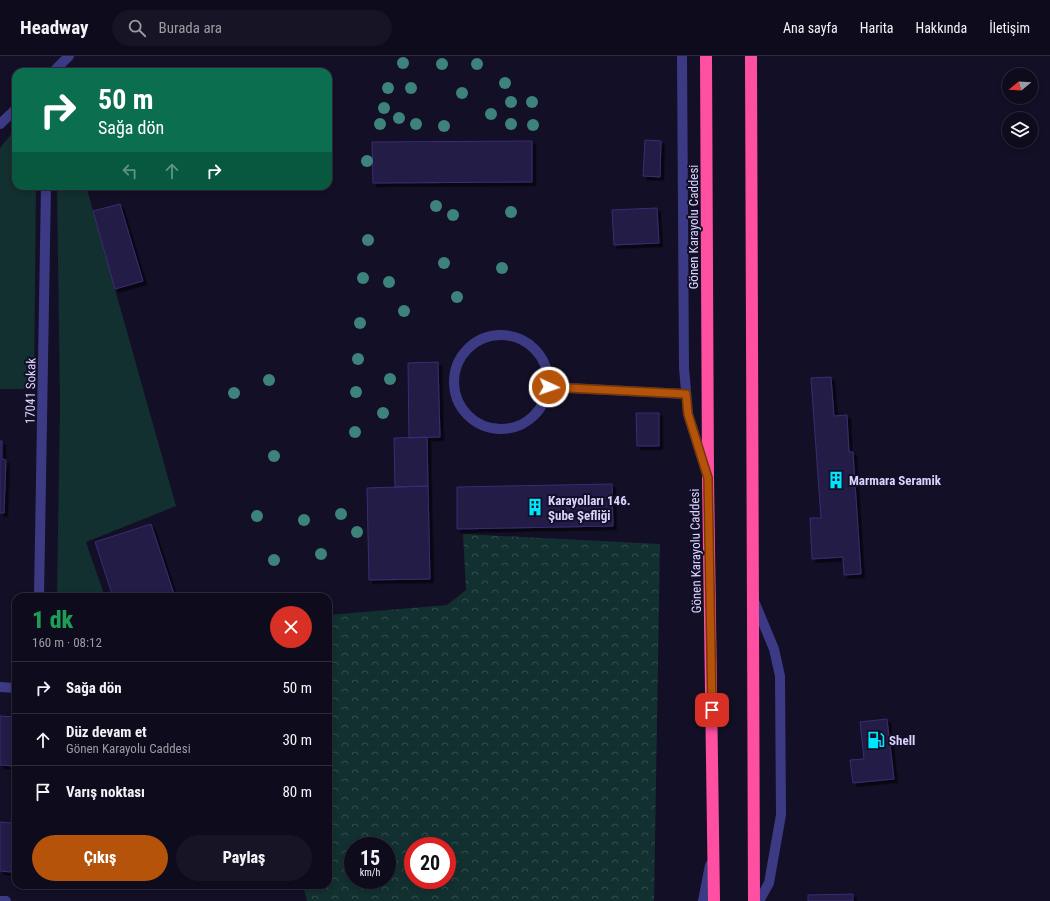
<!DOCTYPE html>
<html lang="tr">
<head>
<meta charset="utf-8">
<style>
  body { margin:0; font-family:"Roboto Condensed",sans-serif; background:#171425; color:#f1f3f6; height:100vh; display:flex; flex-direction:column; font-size:15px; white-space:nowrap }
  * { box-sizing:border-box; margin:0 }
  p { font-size:13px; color:#9b9ba3 }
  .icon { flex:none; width:22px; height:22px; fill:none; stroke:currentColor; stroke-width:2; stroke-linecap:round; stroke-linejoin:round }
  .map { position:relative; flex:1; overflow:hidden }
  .details { position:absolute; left:12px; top:537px; width:320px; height:296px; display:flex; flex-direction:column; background:#0e0b1c; border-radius:12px; box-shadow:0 2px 6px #0003,0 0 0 1px #2e2b3b }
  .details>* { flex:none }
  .top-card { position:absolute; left:12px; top:12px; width:320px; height:122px; border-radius:12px; box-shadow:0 2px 6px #0003,0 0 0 1px #2e2b3b; background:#0b6e4f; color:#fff; overflow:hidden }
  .needle { width:26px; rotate:252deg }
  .fabs { position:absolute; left:1002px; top:12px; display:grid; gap:8px }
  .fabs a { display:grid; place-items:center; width:36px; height:36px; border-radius:50%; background:#0e0b1c; box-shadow:0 2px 6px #0003,0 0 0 1px #2e2b3b; font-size:20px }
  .speed { position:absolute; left:344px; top:781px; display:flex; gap:8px; font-size:20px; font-weight:700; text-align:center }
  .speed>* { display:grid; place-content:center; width:52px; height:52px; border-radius:50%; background:#0e0b1c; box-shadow:0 2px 6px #0003,0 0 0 1px #2e2b3b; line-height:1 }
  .speed small { font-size:10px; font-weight:400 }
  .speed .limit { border:6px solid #d22; background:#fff; color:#111 }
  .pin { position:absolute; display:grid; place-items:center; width:34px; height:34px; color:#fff; margin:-17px; border-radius:8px; box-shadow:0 2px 6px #0006 }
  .me { position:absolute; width:44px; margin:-22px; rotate:93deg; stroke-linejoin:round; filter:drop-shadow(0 0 3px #0008) }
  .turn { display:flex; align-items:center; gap:14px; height:84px; padding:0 20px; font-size:18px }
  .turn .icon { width:52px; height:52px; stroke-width:2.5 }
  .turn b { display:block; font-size:28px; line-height:34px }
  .lanes { display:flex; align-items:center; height:38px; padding:0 20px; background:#0003; justify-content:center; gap:20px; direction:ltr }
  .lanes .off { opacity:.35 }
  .round { display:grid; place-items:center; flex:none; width:42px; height:42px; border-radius:21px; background:#171425 }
  .head { display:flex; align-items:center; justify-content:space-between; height:68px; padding:0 20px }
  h1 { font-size:24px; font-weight:800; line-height:30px; color:#1e9e55 }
  .action { display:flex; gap:8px; margin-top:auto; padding:8px 20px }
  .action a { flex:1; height:46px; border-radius:24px; background:#b45309; color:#fff; font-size:16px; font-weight:800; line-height:46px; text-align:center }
  .action a+a { background:#171425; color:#f1f3f6 }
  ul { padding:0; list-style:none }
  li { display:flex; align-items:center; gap:12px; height:52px; padding:0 20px; border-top:1px solid #2e2b3b }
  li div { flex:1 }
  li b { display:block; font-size:15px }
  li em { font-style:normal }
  header { display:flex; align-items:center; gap:24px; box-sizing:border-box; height:56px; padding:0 20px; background:#0e0b1c; border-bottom:1px solid #2e2b3b }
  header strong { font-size:19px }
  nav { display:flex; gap:22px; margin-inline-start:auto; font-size:14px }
  .search { width:280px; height:36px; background:#171425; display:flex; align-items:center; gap:10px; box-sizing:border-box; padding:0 14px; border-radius:22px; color:#9b9ba3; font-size:15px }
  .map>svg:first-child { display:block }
</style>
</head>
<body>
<header>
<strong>Headway</strong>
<div class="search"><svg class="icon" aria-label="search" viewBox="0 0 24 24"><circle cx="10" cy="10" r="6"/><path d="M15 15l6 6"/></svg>Burada ara</div>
<nav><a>Ana sayfa</a><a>Harita</a><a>Hakkında</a><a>İletişim</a></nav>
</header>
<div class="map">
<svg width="1050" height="845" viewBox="0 0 1050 845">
  <defs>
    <pattern id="forest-crowns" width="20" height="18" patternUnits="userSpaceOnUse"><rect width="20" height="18" fill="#12302f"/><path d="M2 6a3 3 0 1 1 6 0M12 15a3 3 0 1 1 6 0" fill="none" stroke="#344d4e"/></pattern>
    <filter id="shadow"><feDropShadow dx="3.5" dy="3.5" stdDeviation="0" flood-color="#0009"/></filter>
  </defs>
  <rect width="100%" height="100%" fill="#130f26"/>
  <!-- green -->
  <path fill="#12302f" d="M16 72V130H36L34 333H0V92Z
    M57 130H86L176 450 86 486 105 541H57L60 349Z"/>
  <!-- forest -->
  <path fill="url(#forest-crowns)" fill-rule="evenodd" d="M463 478 660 488 654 845H307L303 829H328V559L447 549 466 534ZM353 790H387V824H353ZM413 790H447V824H413Z"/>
  <!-- building -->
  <path fill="#241b47" stroke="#3b2d73" filter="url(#shadow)" d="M645 84 661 85 660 121 643 120Z
    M532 85V126L373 127 372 86Z
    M120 148 143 225 115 233 93 155Z
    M657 152 659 187 614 189 612 154Z
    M438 306 440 381 409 382 408 307Z
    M831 321 834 360 847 359 849 396H853L861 518 844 519 843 501 812 503 810 462H821L811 322Z
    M636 357H659V390H637Z
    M427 381 428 430 395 431 394 382Z
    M0 385H2V403L6 404 4 457H0Z
    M612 428 613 470 457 473V431Z
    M428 430 430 523 369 524 367 432Z
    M151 468 175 541H113L95 486Z
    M0 660 15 661 14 680H16V695H14V710L0 709Z
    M887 663 894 723 853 727 850 704 864 703 860 666Z
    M0 766 12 767V781L16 782 15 796H12L11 816 0 815Z
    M853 838V845H808V839Z"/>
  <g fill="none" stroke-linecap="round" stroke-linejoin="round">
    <!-- minor -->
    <path stroke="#3d3a85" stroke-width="10" d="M682 0 684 312 688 358 706 415
      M53 16 69 0
      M0 68 16 53
      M454 326a47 47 0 1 1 94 0a47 47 0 1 1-94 0Z
      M549 331 686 338
      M39 541 46 130
      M754 545 774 593 780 620 781 759 769 827 759 845
      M0 631 16 632
      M0 845H6
      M703 845 710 809"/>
    <!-- highway -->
    <path stroke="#ff4fa3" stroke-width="12" d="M706 0 708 422 714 845
      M751 0 754 845"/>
  </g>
  <!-- trees -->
  <g fill="#3d827b">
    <circle cx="403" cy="7" r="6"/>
    <circle cx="442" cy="8" r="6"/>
    <circle cx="477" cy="8" r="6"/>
    <circle cx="505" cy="27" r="6"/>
    <circle cx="388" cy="32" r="6"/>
    <circle cx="411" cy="32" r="6"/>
    <circle cx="462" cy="37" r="6"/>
    <circle cx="511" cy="46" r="6"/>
    <circle cx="532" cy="46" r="6"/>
    <circle cx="384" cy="52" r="6"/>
    <circle cx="491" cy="58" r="6"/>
    <circle cx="399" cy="62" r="6"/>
    <circle cx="380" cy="68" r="6"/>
    <circle cx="416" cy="68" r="6"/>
    <circle cx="511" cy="68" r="6"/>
    <circle cx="533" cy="69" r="6"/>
    <circle cx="444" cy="70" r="6"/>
    <circle cx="367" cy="105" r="6"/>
    <circle cx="436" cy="150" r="6"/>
    <circle cx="511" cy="156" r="6"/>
    <circle cx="453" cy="159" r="6"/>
    <circle cx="368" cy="184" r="6"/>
    <circle cx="444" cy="207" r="6"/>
    <circle cx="502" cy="212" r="6"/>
    <circle cx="363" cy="222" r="6"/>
    <circle cx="389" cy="226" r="6"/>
    <circle cx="457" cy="241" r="6"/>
    <circle cx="404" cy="255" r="6"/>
    <circle cx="360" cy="267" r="6"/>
    <circle cx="358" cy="303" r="6"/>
    <circle cx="390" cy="323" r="6"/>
    <circle cx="269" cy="324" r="6"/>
    <circle cx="356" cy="336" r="6"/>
    <circle cx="234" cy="337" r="6"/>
    <circle cx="383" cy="357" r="6"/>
    <circle cx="355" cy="376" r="6"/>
    <circle cx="274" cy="400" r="6"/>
    <circle cx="341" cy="458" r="6"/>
    <circle cx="257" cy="460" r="6"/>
    <circle cx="304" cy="464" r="6"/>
    <circle cx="357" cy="476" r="6"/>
    <circle cx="321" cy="498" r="6"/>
    <circle cx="274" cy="504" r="6"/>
  </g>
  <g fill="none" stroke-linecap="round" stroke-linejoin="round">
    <!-- route casing -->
    <g stroke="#753606" stroke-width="10">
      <path id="route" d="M549 331 686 338 688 358 708 422 712 654"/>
    </g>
    <!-- route -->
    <use href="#route" stroke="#b45309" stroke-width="7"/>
  </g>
  <!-- icons -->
  <defs>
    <g id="building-bare" transform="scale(1.38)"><path d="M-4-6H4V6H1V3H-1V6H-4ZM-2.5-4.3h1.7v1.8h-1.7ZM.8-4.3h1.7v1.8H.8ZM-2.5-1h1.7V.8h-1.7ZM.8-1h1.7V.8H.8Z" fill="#00e5ff" stroke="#130f26" stroke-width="2.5" paint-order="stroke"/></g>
    <g id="fuel-bare" transform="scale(1.38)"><path d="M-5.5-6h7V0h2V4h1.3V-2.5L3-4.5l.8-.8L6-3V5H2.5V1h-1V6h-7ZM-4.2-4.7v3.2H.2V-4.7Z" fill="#00e5ff" stroke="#130f26" stroke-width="2.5" paint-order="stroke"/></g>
  </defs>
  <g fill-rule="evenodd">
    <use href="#building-bare" x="836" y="424"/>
    <use href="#building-bare" x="535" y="451"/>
    <use href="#fuel-bare" x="876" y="684"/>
  </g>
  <g text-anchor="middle" stroke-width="4" stroke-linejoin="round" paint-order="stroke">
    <!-- street labels -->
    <g font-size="13" fill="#d9d4ff" stroke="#130f26">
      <text transform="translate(693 171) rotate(-90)" y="5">Gönen Karayolu Caddesi</text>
      <text transform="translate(30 335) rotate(-89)" y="5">17041 Sokak</text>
      <text transform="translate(695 495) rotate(-91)" y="5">Gönen Karayolu Caddesi</text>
    </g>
    <!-- poi labels -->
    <g font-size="13" font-weight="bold" fill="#d9d4ff" stroke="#130f26" text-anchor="start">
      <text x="849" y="429">Marmara Seramik</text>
      <text x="548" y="449">Karayolları 146.<tspan x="548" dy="15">Şube Şefliği</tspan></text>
      <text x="889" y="689">Shell</text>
    </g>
  </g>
</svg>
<div class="fabs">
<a><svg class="needle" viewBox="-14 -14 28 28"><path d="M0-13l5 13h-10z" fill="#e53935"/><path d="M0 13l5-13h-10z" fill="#9b9ba3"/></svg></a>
<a><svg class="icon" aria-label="layers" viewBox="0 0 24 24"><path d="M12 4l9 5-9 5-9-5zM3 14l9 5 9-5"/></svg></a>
</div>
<div class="speed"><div>15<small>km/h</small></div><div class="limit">20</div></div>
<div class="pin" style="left:712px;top:654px;background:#d93025"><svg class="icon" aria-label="arrive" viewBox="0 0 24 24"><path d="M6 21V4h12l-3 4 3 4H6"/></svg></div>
<svg class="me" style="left:549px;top:331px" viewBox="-20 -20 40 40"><circle r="17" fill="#b45309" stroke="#fff" stroke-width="3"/><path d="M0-11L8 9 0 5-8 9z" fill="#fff"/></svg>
<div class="top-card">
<div class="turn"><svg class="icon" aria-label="right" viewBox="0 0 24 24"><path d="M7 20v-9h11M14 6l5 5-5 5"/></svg><div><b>50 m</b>Sağa dön</div></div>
<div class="lanes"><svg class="icon off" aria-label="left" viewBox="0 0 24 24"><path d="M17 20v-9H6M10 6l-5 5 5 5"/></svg><svg class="icon off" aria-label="ahead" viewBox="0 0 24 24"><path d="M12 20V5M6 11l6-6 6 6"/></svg><svg class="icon" aria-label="right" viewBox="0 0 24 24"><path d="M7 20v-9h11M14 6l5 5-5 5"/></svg></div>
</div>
<section class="details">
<div class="head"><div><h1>1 dk</h1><p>160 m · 08:12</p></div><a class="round" style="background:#d93025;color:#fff"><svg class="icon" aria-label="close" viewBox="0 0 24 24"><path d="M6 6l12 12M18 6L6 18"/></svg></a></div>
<ul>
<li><svg class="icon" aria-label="right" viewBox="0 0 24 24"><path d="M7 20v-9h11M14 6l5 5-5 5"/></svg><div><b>Sağa dön</b></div><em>50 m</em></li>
<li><svg class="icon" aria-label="ahead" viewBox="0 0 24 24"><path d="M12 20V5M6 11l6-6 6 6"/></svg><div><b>Düz devam et</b><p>Gönen Karayolu Caddesi</p></div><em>30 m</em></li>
<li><svg class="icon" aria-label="arrive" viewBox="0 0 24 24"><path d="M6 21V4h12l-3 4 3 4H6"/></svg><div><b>Varış noktası</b></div><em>80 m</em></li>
</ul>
<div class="action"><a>Çıkış</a><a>Paylaş</a></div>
</section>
</div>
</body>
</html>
